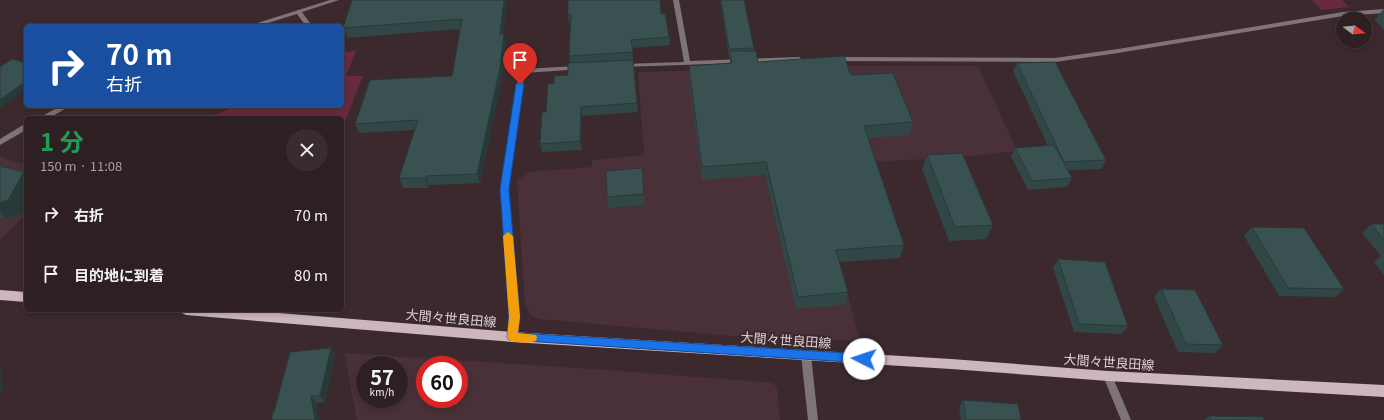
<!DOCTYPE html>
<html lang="ja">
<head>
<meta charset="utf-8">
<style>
  body { margin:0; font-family:Georgia,"Noto Sans JP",serif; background:#392c2f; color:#f1f3f6; height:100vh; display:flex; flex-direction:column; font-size:15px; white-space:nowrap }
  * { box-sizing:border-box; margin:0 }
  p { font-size:13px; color:#a7a2a5 }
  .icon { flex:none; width:22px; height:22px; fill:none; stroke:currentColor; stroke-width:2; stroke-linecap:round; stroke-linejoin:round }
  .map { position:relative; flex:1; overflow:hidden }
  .side { position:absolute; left:24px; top:116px; width:320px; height:196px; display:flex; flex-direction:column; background:#2d1f22; border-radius:6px; box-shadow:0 2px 6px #0003,0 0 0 1px #483d40 }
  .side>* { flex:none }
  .guide { position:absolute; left:24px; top:24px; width:320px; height:84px; border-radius:6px; box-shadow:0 2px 6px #0003,0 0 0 1px #483d40; background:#1a4fa0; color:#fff; overflow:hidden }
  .needle { width:26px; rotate:106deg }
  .controls { position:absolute; left:1336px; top:12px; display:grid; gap:8px }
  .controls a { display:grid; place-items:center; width:36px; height:36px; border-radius:50%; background:#2d1f22; box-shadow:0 2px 6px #0003,0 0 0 1px #483d40; font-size:20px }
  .speed { position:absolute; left:356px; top:356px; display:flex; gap:8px; font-size:20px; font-weight:700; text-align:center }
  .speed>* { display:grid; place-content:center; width:52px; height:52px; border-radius:50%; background:#2d1f22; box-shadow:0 2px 6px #0003,0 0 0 1px #483d40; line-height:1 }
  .speed small { font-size:10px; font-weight:400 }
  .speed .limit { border:6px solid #d22; background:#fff; color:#111 }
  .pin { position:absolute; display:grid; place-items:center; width:34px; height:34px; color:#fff; margin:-41px -17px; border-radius:50% 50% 50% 0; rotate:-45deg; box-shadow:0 0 4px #0007 }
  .pin .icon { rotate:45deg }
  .me { position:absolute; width:44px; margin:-22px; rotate:274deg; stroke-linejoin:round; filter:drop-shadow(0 0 3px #0008) }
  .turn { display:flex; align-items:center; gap:14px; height:84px; padding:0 16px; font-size:18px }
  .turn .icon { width:52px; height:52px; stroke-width:2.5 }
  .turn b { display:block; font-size:28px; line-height:34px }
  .round { display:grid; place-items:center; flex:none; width:42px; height:42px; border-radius:21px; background:#392c2f }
  .summary { display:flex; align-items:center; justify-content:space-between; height:68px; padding:0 16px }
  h1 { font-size:24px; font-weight:700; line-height:30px; color:#1e9e55 }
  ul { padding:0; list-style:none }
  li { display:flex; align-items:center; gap:12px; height:60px; padding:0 16px }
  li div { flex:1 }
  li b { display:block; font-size:15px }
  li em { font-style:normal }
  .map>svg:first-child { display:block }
</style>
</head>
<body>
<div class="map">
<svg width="1384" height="420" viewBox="0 0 1384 420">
  <rect width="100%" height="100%" fill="#3c292e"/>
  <!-- built -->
  <path fill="#4a3038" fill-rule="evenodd" d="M837 66H978L1017 151 963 157 814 165 860 341 731 336 540 319 530 315 525 302 517 180 530 172 592 167V160L644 155 638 72Z
    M0 157 26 165V214L0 240Z
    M344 353 595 369 772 383 777 387 780 420H357ZM365 365H399V399H365ZM425 365H459V399H425Z"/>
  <!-- green -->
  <path fill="#682a40" d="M1312 0H1342L1349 7 1322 10Z
    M356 51 346 76H363L342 129V118H207L236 106H342V52Z"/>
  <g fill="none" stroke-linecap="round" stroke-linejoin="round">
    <!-- minor -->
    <path fill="#7e7376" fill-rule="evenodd" d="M330 0H339L302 12 312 26H306L297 14 258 26H248Z
      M673 0H679L690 61 799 57 802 59 799 61 621 67V65L623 64 684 62Z
      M1384 9V13L1343 16 1118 53 1055 62 835 61 832 59 835 57 1055 58 1118 49 1343 12Z
      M579 66 581 67V69L525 73 508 189 519 317 517 337 515 340 512 341 509 340 507 337 511 317 500 189 519 71 522 69Z
      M60 106H70L49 118H39Z
      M23 125H26V130L0 145V139Z
      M1108 372 1111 373 1131 420H1121L1103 376 1105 373Z"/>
    <!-- tertiary -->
    <path fill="#7e7376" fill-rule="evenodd" d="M806 351 809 352 811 355 818 420H808L801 355 803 352Z"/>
    <!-- primary -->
    <path fill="#cdb7bd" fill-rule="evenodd" d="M0 290 26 292V302L0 300Z
      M180 310H243L512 332 951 359 1108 371 1384 385V397L1108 381 951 369 512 342 186 315 182 313Z"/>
  </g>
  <!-- wall -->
  <path fill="#314746" d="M507 0 503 34H504L506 43 502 78 480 183 429 185V188H403L399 178 415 130 359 133 355 124 452 76 460 29 347 38 343 28Z
    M720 0H744L754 48V51L758 62 851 75 913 122 909 135 868 138 904 245 900 258 839 262 848 292 845 305 796 309 765 175 702 180 689 79V66L730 63V57H729Z
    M1384 8V30L1375 20Z
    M661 14 669 37 670 45 632 48 638 112 582 116V150L542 152 540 144 546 112 554 84 568 75 570 63 569 56 570 24H569L568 15Z
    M1017 63 1106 160 1101 169 1068 170 1072 178 1067 187 1028 190 1011 157 1015 148 1048 146 1013 71Z
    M927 155 993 225 986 239 949 241 922 169Z
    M0 166 26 173V205L22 213 6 219 0 218Z
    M642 168 645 205 608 208 607 197Z
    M1371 224H1384V275L1374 262 1381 256 1362 233Z
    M1252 227 1344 289 1335 297 1279 296 1244 236Z
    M1058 259 1128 326 1122 334 1074 332 1053 268Z
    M1161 289 1223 345 1215 353 1178 352 1154 297Z
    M335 354 325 402 316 403 319 420H272L274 412Z
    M963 400 1021 420H961L959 407Z
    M1209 416 1264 420H1205Z"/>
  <!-- shaded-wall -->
  <path fill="#283939" d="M504 0H507L502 44 500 34Z
    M504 34 506 43 502 78 480 183 477 174Z
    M26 81V89L0 108V100Z
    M581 107 582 116V150L580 141Z
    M24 172 26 173V205L22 213 6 219 0 213V203Z
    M426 176 429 185V188L425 178Z
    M331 348 335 354 325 402 320 396Z
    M0 356 3 392 0 393Z
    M311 396 316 403 319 420H315Z"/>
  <!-- building -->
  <path fill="#395251" stroke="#283939" d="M352 0H504L500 34H504L500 68 477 174 426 176 425 178H399L418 120 355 124 370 80 452 76 462 19 343 28Z
    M568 0H660L661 14 665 13 669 37 631 40 633 52 569 56 571 15H568Z
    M721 0H744L754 48 729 49Z
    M730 51H756L758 62 844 56 851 75 893 73 913 122 864 126 904 245 836 250 848 292 798 297 766 162 702 167 689 66 732 63Z
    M12 59 26 63V81L0 100V67Z
    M633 60 637 103 581 107 580 141 540 144 542 112H546L548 84H554V76L568 75V63Z
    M1055 62 1106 160 1064 162 1017 63Z
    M1054 145 1072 178 1032 181 1015 148Z
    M962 153 993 225 955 227 927 155Z
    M0 166 24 172 8 200 0 203Z
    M642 168 644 194 607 197 606 171Z
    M1371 224H1384V240Z
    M1252 227 1304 228 1344 289 1288 288Z
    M1058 259 1105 262 1128 326 1079 324Z
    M1161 289 1195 290 1223 345 1186 344Z
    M331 348 320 396H311L315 420H272V413L274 412 290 352Z
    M963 400 1018 404 1021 420H966Z
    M1209 416 1263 417 1264 420H1211Z"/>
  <!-- route -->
  <path fill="#1a73e8" stroke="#114b97" d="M520 82 524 84 509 189 520 317 518 333 864 354 867 355 869 359 867 362 864 363 509 340 507 337 509 317 500 189 516 84Z"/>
  <!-- slow -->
  <path fill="#f59e0b" d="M508 232 513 236 520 317 518 333 536 335 537 338 536 341C528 344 516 343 509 340L507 337 509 317 503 236Z"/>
  <g text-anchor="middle" stroke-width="4" stroke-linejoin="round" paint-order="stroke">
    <!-- street labels -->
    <g font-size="13" fill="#dfd2d5" stroke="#3c292e">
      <text transform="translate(451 318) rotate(5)" y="5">大間々世良田線</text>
      <text transform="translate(786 340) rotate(4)" y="5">大間々世良田線</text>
      <text transform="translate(1109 362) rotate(4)" y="5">大間々世良田線</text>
    </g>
  </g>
</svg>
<div class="controls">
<a><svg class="needle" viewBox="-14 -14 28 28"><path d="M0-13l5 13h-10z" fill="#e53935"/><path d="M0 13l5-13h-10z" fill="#a7a2a5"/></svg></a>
</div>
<div class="speed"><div>57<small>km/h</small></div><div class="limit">60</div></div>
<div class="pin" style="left:520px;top:84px;background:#d93025"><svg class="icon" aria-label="arrive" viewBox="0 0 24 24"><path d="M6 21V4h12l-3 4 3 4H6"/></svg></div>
<svg class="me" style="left:864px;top:359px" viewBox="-20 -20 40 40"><circle r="19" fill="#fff"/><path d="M0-13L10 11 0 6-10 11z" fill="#1a73e8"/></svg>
<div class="guide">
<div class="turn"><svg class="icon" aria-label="right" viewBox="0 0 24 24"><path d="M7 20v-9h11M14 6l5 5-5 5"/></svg><div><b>70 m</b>右折</div></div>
</div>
<section class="side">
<div class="summary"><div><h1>1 分</h1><p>150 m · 11:08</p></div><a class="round"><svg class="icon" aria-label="close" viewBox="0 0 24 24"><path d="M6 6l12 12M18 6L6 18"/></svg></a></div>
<ul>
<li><svg class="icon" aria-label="right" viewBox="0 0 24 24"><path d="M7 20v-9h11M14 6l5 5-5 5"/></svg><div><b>右折</b></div><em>70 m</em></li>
<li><svg class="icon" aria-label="arrive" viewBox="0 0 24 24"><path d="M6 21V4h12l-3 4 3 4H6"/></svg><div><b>目的地に到着</b></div><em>80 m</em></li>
</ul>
</section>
</div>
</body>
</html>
